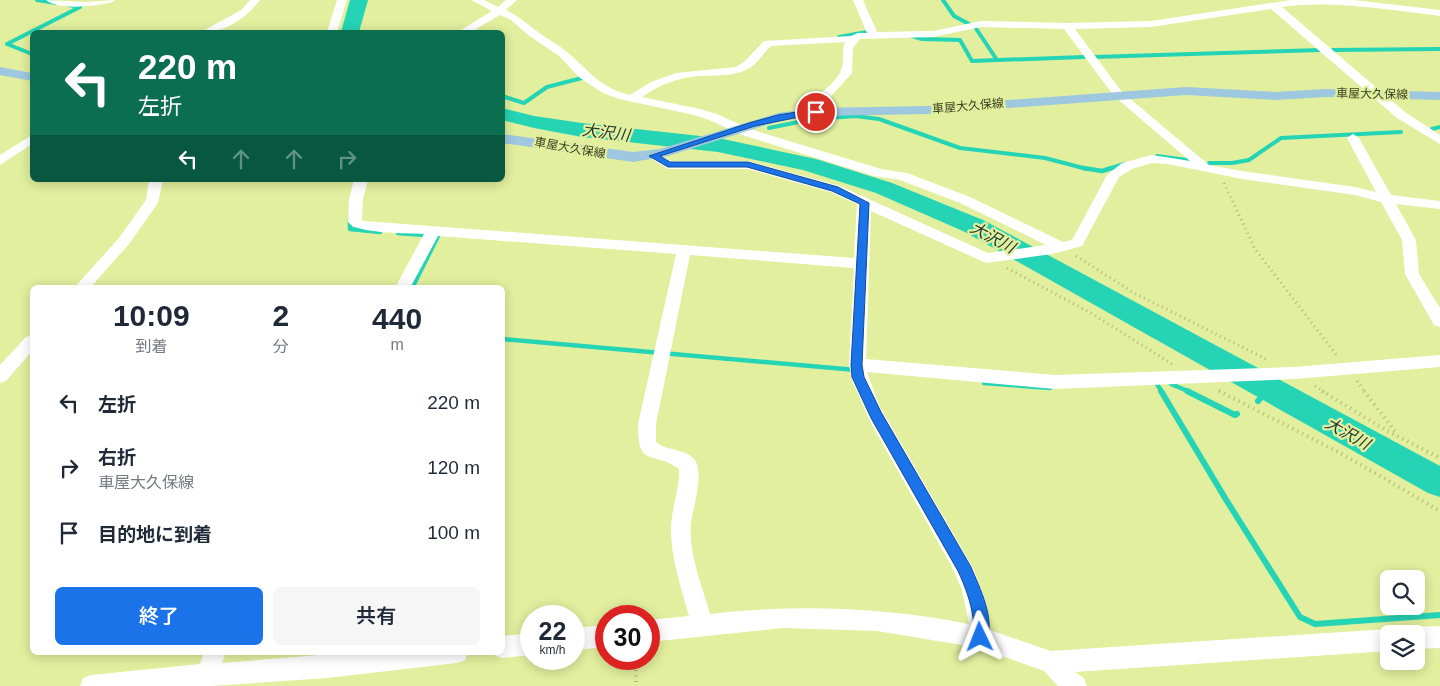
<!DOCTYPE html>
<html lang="ja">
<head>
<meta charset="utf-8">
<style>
  body { margin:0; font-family:Arial,"Noto Sans JP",sans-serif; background:#f6f6f7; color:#1f2937; height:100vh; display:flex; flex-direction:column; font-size:19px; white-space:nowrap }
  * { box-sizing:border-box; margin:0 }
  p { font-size:16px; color:#747a83 }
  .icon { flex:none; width:28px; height:28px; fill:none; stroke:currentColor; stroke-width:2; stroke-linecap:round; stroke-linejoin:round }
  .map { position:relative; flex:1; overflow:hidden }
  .side { position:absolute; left:30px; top:285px; width:475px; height:370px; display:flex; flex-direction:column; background:#fff; border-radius:8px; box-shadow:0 2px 12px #0003 }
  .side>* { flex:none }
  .top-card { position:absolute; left:30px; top:30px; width:475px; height:152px; border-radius:8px; box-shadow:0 2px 12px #0003; background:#0b6e4f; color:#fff; overflow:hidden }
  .controls { position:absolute; left:1380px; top:570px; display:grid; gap:10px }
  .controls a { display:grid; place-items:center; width:45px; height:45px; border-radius:8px; background:#fff; box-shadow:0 2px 12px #0003; font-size:25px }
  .speed { position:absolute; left:520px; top:605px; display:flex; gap:10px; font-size:25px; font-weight:700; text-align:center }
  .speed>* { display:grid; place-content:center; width:65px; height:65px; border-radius:50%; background:#fff; box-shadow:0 2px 12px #0003; line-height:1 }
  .speed small { font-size:12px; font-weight:400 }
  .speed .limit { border:8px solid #d22; background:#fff; color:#111 }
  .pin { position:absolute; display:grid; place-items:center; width:42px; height:42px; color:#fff; margin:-21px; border:2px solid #fff; border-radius:50%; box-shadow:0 1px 5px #0007 }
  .me { position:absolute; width:55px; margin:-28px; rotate:358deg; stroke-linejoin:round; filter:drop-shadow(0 0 4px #0008) }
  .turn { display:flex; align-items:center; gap:18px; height:105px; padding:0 25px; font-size:22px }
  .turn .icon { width:65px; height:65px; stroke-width:2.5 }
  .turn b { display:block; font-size:35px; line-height:42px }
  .lanes { display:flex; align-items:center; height:48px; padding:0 25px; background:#0003; justify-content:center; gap:25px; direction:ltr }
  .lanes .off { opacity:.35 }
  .eta { display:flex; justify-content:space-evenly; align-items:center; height:85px; text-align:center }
  .eta b { font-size:30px; font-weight:600; line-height:35px }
  .action { display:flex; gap:10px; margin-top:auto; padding:10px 25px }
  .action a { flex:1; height:58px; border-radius:8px; background:#1a73e8; color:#fff; font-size:20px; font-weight:600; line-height:58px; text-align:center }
  .action a+a { background:#f6f6f7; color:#1f2937 }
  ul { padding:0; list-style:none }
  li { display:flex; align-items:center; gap:15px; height:65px; padding:0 25px }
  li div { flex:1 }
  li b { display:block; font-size:19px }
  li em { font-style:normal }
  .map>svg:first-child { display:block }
</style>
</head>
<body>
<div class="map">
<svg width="1440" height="686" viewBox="0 0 1440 686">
  <rect width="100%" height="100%" fill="#e1ef9e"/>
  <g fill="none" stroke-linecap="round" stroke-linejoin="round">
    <!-- stream-far2 -->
    <path stroke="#25d4b5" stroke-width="4" d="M37 0 56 3
      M943 0 954 16 969 24
      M975 27 997 60
      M912 36 922 39 960 40 972 61 1084 57
      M839 37 867 32
      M1333 50 1440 49
      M32 54 7 44 80 7 69 5
      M1094 57 1321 50
      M502 96 524 103 547 87 582 78
      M769 128 813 119 856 116 879 119 960 148 1045 158 1087 169
      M1432 129 1440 127
      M1157 156 1195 161
      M1209 163H1232L1249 160 1281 138 1401 132
      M1108 169 1124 164"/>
    <!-- stream-far1 -->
    <path stroke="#25d4b5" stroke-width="4.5" d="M1083 168 1102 171 1112 168
      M350 218V229L380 232
      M398 233 438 236 412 288
      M502 339 856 370
      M984 383 1050 388
      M1157 384 1162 392
      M1171 384 1190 392
      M1266 392 1269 389"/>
    <!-- stream -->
    <path stroke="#25d4b5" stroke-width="6" d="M1161 391 1225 498 1300 617 1315 624 1440 615
      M1187 391 1235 415 1237 414
      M1258 401 1267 391"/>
    <!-- river -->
    <path fill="#25d4b5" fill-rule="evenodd" d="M350 0H368L359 32H341Z
      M502 108 534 116 582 123 718 138 816 159 892 183 983 220 1440 466V497L1428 493 965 232 876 193 803 170 718 152 582 137 534 128 502 120Z"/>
    <!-- path-far1 -->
    <path stroke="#adb876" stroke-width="3" stroke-dasharray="1 4" stroke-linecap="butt" d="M1224 183 1255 249 1338 357
      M1076 256 1134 293 1268 360
      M1007 268 1091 313 1172 364
      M1357 381 1365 392
      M1315 386 1324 392
      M1219 391 1221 392"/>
    <!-- path -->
    <path stroke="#adb876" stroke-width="4" stroke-dasharray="1 4.5" stroke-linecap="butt" d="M1219 391 1342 454 1440 511
      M1322 391 1384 429 1440 458
      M1364 391 1397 434
      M636 659V686"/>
    <!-- minor -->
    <path fill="#fff" fill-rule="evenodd" d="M46 0 84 2 115 0 113 2C97 6 60 11 46 0Z
      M250 0H260C247 17 226 32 204 32L205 30 241 10Z
      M337 0H347L337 32H327Z
      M471 0H484L498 7 506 0H517L506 10C519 16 527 24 538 32 547 39 558 44 567 52 589 70 599 88 630 95L651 82 676 73 736 67 744 62 764 41 851 36 858 33H867L853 0H863L877 32 933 31 981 21 1067 23 1151 21 1291 0H1354L1440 10V16C1388 10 1334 0 1282 7L1405 112 1440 135V144L1397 118 1271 9 1151 27 1075 29 1122 92 1209 165 1242 171 1355 187 1376 192 1347 138 1353 134 1359 138 1391 195 1440 201V209L1396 204 1416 240 1419 274 1440 308V327L1434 325 1405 274 1402 240 1381 202 1355 195 1242 179 1168 164 1152 163 1132 169 1119 177 1082 246 1052 254 986 263 871 211 866 359 1055 375 1294 367 1440 355V367L1294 379 1055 389 867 372 879 405 973 568 987 605 990 630 1051 651 1389 629 1397 634H1389V651L1075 672 1084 678 1087 686H1058L1044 671 980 648 877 631 783 628 649 642V620L689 616C681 587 670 556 671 526 672 506 680 488 679 469 652 449 638 470 638 424L676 254 438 236 410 288H395L424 234C408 233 356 234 348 222L349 199 354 180H368L363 199 362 220 364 221 854 258 857 204 830 192 748 169H668L647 156 653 152 671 161H748L840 186 988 253 1046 245 960 203 900 180 874 176 742 135 709 120 694 115 619 99 603 93 580 78 559 56 528 35 511 20 500 15 471 32H460L461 30 492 11ZM981 27 1064 29 1114 96 1190 161 1152 155 1122 163 1107 175 1072 240 1063 242 970 197 907 173 881 169 750 129 717 114 700 109 642 97C659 85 679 77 700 76 715 75 731 77 746 70 757 65 762 54 771 46L845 42C841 52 845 61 841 70 835 87 813 93 810 112L816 116 820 115 823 105 852 73 853 48 860 39 933 37ZM690 255 854 268 849 365 853 383 871 423 952 567 962 590 969 624C883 607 796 604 710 614 702 585 688 553 691 523 693 508 705 471 694 459 684 448 666 451 656 442V424Z
      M32 135V144L0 165V155Z
      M149 180H163L158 203 129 244 90 288H74L119 238 146 200Z
      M32 335V351L6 381 0 383V365L26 337Z
      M606 625V647L574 650V628Z
      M1440 626V648L1416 649V634H1407L1408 630 1416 627Z
      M531 633V655L502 658 494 655 493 652H502V636Z
      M204 652H226L222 663 356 652H468L465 660 457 663 327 678 211 686H80L83 678 91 675 200 664Z"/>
    <!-- major -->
    <path fill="#9ec7e0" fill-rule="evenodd" d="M0 67 32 73V81L0 75Z
      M1186 87 1276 92 1325 89 1440 92V100L1325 97 1276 100 1186 95 927 114 816 116 779 121 668 156 633 162 502 143V134L633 152 660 149 778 113 816 108 927 106Z"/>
  </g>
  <!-- route -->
  <path fill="#1a73e8" stroke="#114b97" d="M816 109 819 110V113L755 126 660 156 670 162H748L838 187 869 203 862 365 864 377 881 412 971 567C980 589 996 619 986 643L980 645 975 643C972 635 974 627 973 618 971 602 965 586 958 571L871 418 852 377 851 365 860 204 832 191 747 167H668L649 156 749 123 778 115Z"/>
  <g text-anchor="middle" stroke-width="4.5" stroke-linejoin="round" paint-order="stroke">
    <!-- far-street labels -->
    <g font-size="12" fill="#3b401e" stroke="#e1ef9e">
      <text transform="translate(1372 94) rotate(1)" y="4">車屋大久保線</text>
      <text transform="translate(968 106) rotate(-5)" y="4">車屋大久保線</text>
      <text transform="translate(570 148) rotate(10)" y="4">車屋大久保線</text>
    </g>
    <!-- water labels -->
    <g font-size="16" font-style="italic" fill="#1d3731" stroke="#e1ef9e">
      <text transform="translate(606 132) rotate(7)" y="6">大沢川</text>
      <text transform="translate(993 237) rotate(28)" y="6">大沢川</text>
      <text transform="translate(1348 433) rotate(29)" y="6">大沢川</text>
    </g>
  </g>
</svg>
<div class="controls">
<a><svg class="icon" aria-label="search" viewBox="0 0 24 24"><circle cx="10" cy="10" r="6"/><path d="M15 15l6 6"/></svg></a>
<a><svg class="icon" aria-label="layers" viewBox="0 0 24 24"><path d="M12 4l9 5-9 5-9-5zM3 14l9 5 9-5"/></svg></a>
</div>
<div class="speed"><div>22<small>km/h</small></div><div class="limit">30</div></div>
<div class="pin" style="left:816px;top:112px;background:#d93025"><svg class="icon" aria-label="arrive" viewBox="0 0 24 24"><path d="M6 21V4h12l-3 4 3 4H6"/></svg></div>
<svg class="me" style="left:980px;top:637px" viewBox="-20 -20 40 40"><path d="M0-17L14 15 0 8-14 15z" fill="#1a73e8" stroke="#fff" stroke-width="4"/></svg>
<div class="top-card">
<div class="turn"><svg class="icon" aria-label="left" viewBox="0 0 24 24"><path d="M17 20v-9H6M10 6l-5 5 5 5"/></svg><div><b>220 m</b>左折</div></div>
<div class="lanes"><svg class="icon" aria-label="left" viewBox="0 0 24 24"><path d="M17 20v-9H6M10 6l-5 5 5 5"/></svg><svg class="icon off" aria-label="ahead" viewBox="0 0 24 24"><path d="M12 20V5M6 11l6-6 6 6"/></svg><svg class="icon off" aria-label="ahead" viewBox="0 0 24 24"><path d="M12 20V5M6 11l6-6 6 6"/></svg><svg class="icon off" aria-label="right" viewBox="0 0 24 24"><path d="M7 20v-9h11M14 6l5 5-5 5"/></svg></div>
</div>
<section class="side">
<div class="eta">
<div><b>10:09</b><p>到着</p></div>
<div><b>2</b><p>分</p></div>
<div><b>440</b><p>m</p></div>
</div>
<ul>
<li><svg class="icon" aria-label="left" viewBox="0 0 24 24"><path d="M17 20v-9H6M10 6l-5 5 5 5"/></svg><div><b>左折</b></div><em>220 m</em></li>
<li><svg class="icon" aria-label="right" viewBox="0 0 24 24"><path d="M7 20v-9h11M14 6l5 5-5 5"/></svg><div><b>右折</b><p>車屋大久保線</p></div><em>120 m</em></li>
<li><svg class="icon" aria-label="arrive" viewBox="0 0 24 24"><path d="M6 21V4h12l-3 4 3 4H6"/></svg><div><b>目的地に到着</b></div><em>100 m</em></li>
</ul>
<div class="action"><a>終了</a><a>共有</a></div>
</section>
</div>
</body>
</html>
